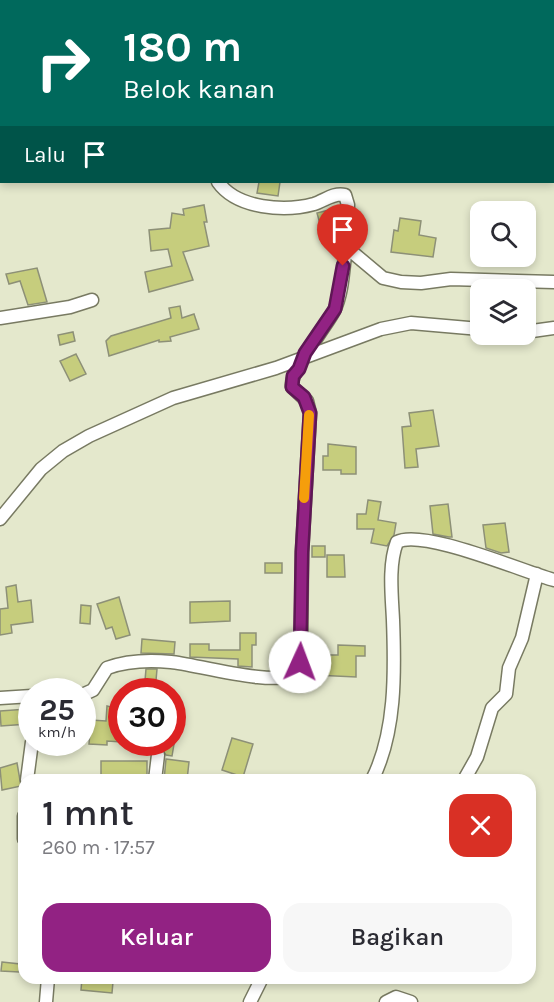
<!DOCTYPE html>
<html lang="id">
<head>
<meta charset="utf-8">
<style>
  body { margin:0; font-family:Karla,sans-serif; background:#f7f7f7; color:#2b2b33; height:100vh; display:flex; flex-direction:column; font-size:22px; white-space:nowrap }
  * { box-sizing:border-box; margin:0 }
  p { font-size:20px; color:#7c7c81 }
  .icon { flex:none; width:33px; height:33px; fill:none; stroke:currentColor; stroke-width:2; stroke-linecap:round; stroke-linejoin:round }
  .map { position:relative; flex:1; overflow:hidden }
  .details { position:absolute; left:18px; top:774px; width:518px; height:210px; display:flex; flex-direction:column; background:#fff; border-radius:18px; box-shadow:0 3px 9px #0003 }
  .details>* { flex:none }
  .banner { position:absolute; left:0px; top:0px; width:555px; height:183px; box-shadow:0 3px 9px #0003; background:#00695c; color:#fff; overflow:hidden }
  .buttons { position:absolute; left:470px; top:201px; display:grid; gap:12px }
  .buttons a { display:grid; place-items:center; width:66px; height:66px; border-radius:12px; background:#fff; box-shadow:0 3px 9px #0003; font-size:30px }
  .speed { position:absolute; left:18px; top:678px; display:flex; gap:12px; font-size:30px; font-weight:700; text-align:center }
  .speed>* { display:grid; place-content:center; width:78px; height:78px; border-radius:50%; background:#fff; box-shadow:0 3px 9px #0003; line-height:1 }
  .speed small { font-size:15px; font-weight:400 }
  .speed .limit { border:9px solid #d22; background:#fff; color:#111 }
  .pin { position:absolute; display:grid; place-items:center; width:51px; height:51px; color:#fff; margin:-62px -26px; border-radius:50% 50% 50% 0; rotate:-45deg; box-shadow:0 0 6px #0007 }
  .pin .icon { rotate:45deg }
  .me { position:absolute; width:66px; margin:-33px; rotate:2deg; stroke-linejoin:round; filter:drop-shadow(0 0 4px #0008) }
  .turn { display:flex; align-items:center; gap:21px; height:126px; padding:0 24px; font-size:27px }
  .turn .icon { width:78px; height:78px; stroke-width:2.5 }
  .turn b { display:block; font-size:42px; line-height:51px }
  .then { display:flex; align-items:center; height:57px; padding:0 24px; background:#0003; gap:12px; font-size:22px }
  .round { display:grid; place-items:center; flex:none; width:63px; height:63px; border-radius:18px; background:#f7f7f7 }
  .overview { display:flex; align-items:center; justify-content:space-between; height:102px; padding:0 24px }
  h1 { font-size:36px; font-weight:600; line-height:45px }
  .action { display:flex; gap:12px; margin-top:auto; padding:12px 24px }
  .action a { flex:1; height:69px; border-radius:18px; background:#922283; color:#fff; font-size:24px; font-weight:600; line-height:69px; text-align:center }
  .action a+a { background:#f7f7f7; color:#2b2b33 }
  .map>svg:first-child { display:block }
</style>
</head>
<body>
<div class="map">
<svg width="554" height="1002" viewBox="0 0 554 1002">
  <rect width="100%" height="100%" fill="#e4e8cc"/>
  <!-- building -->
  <path fill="#c6cd7d" stroke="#8d9077" stroke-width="1.5" d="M259 182H280L278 196 257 193Z
    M204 205 207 222H204L209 246 183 252 193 280 149 292 145 272 172 266 168 249 151 251 149 230 170 228 172 213 184 215 183 209Z
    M333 209 338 227 322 231 317 213Z
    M400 218 421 221 419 235 436 238 433 257 391 252 394 230 398 231Z
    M37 268 47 302 28 305 20 281 9 284 6 274Z
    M180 306 182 318 194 314 199 329 170 337 171 341 159 342V340L109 356 106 341 111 336 171 318 169 308Z
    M73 332 75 341 60 345 58 335Z
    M76 354 86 374 70 381 60 361Z
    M433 410 439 446 416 449 418 467 405 468 402 427 411 426 409 413Z
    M328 444 356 447V474H341V470H323V456H328Z
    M368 500 381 502 378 520 396 523 394 535 387 546 371 543 374 529H357V514H366Z
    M448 504 452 537H449L433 534 430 506Z
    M505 523 509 552 501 553 486 548 483 525Z
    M312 546H325V557H312Z
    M327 555H344L345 577H327Z
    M265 563H282V573H265Z
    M16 585 18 602 31 600 33 622 11 625 12 633 0 635V609L8 608 6 587Z
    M119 597 130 635 116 639 112 627 106 629 97 604Z
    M230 601V621L190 623V602Z
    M81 605 91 606 90 624 80 623Z
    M240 633H256V645H252V667L238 666V659L190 657V644H209V650H240Z
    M142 639 175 642 174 654 141 653Z
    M338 645 365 646V656H356V677L315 675V655H338Z
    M146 669H157L155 692H144Z
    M107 706 122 710V742L107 741V745L89 744 91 720 106 721Z
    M27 709 28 724 1 726 0 711Z
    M232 738 253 744 243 777 222 770Z
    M163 742 174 744 172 756 166 755 160 747 151 752 143 751V747L162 746Z
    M166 759 189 762 187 780H164Z
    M101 761H147V780L101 779Z
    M17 763 21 786 2 790 0 768Z
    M2 962 20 964 19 972 1 971Z
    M82 978 113 982 112 993 81 990Z"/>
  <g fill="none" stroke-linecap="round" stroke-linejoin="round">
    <!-- street casing -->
    <g stroke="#787a62" stroke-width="15">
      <path id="street" d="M218 182C237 209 285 212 314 204 324 201 334 192 345 195L348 205 346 247 383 278 401 282 421 283 451 279 554 282
        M0 318 70 307 92 300
        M525 332 554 328
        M0 519 41 469 63 451 89 436 173 398 276 368 381 329 411 323 480 329
        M82 695 93 690 107 668C126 661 150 660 171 662 195 664 280 689 297 672L301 651 302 552 310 413 307 401 292 387C289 370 325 329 334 311 343 292 343 268 346 247
        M0 698 32 696
        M27 780 32 742
        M155 780 158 755
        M372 780C396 733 395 672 393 620 392 597 388 565 397 542 422 528 524 572 554 580
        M464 780 477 757 492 708 506 694 509 668 522 638 537 574
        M24 816V839
        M46 1002 48 978
        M250 1002 262 978
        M386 1002 396 997 411 1002"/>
    </g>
    <!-- secondary casing -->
    <g stroke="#787a62" stroke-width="20">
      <path id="secondary" d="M35 2V0
        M0 103 2 98"/>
    </g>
    <!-- street -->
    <use href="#street" stroke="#fff" stroke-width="12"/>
    <!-- secondary -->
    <use href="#secondary" stroke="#fff" stroke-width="16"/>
  </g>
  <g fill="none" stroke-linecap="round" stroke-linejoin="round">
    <!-- route casing -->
    <g stroke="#5f1655" stroke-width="15">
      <path id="route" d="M300 662 302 552 310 413 304 397 292 387 293 376 299 369 305 353 335 309 343 266"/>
    </g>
    <!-- route -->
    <use href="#route" stroke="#922283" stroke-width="10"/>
    <!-- slow -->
    <path stroke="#f59e0b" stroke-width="10" d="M304 498 309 415"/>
  </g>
</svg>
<div class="buttons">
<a><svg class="icon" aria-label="search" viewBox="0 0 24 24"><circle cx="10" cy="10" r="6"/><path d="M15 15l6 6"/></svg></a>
<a><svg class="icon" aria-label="layers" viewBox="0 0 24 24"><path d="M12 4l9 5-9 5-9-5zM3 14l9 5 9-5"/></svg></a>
</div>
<div class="speed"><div>25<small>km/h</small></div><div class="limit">30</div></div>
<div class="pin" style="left:343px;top:266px;background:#d93025"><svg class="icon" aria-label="arrive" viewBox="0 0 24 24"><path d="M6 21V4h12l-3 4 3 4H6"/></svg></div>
<svg class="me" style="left:300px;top:662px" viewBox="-20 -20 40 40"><circle r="19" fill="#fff"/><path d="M0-13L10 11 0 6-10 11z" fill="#922283"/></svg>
<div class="banner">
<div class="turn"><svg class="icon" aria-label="right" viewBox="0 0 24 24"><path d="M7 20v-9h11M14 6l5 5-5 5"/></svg><div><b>180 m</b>Belok kanan</div></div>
<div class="then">Lalu<svg class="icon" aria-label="arrive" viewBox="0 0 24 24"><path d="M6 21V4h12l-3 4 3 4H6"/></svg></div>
</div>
<section class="details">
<div class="overview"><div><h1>1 mnt</h1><p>260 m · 17:57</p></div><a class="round" style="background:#d93025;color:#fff"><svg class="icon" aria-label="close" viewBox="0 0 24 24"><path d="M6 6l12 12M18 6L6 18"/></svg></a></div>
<div class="action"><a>Keluar</a><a>Bagikan</a></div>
</section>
</div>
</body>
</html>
